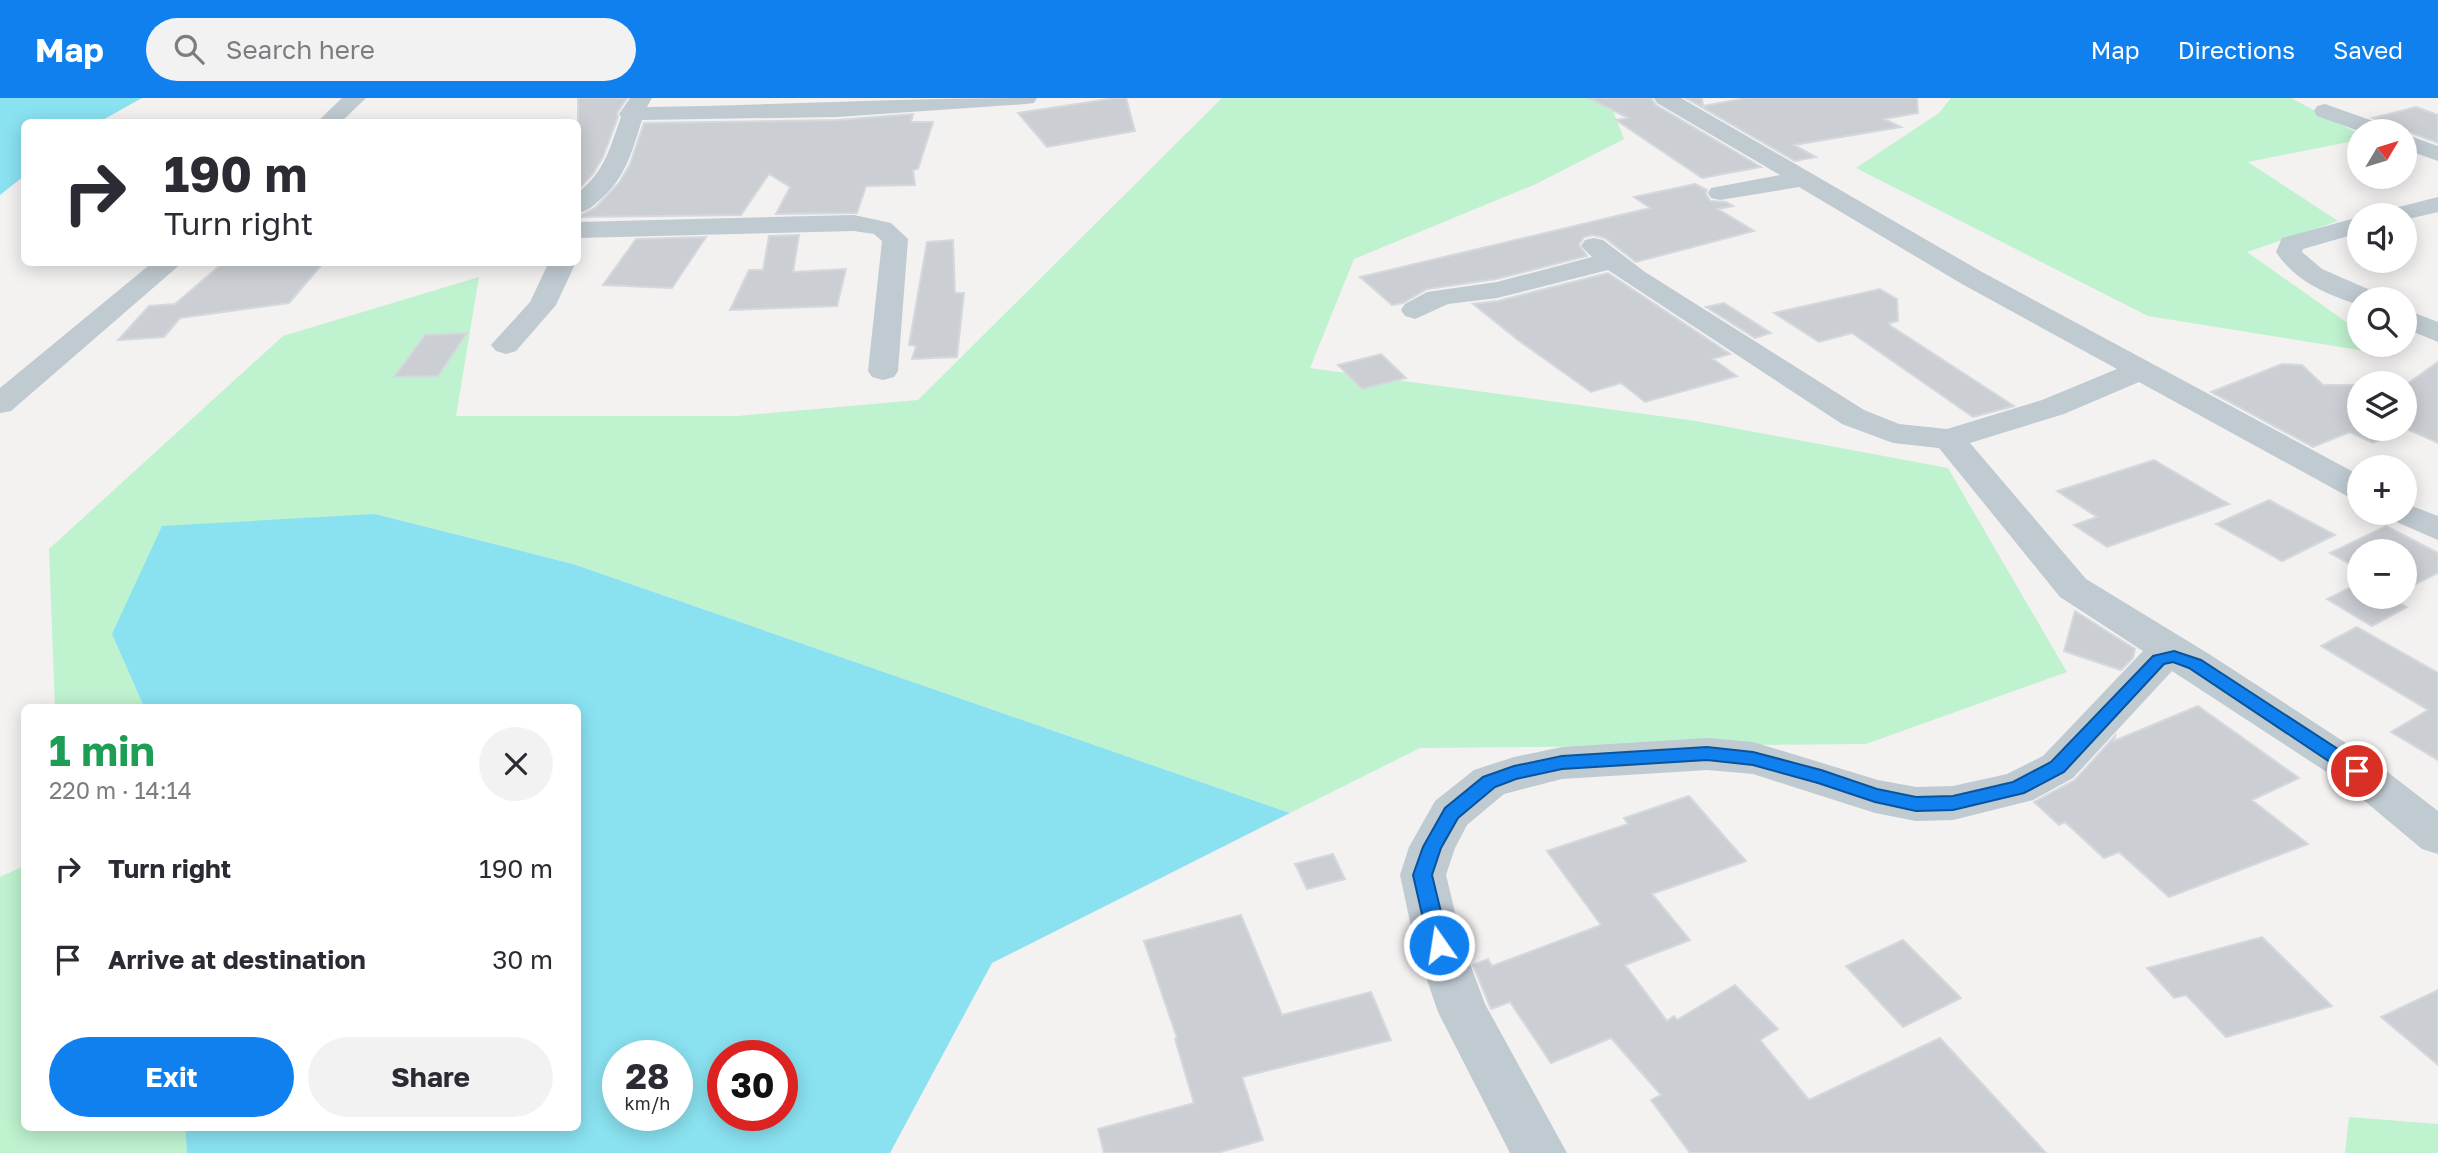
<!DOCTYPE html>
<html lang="en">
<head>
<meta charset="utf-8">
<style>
  body { margin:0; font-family:"Golos Text",sans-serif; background:#f2f2f3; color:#2b2b33; height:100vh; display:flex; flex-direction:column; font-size:26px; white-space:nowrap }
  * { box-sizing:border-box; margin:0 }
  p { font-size:23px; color:#7c7c81 }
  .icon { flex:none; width:38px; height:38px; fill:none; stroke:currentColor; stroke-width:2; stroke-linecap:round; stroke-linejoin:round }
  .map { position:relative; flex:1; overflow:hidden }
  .panel { position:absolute; left:21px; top:606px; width:560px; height:427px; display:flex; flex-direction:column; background:#fff; border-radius:10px; box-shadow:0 4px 18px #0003 }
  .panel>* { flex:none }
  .guide { position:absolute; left:21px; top:21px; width:560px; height:147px; border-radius:10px; box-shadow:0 4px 18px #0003; background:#fff; color:#2b2b33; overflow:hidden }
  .needle { width:46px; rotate:52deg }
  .fabs { position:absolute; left:2347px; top:21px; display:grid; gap:14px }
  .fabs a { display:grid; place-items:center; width:70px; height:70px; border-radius:50%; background:#fff; box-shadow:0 4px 18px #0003; font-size:35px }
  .speed { position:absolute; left:602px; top:942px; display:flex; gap:14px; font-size:35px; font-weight:700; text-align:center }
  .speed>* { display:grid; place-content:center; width:91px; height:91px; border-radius:50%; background:#fff; box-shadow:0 4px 18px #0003; line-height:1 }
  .speed small { font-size:18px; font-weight:400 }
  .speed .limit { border:10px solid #d22; background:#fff; color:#111 }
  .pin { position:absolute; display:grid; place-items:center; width:60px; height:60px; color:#fff; margin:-30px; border:4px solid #fff; border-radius:50%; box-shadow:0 2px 7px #0007 }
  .me { position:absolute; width:77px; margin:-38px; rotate:347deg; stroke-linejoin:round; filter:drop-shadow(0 0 5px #0008) }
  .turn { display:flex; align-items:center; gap:24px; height:147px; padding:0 28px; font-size:32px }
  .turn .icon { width:91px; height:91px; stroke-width:2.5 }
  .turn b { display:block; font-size:49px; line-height:60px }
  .round { display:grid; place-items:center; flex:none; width:74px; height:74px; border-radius:37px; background:#f2f2f3 }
  .overview { display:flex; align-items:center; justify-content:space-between; height:119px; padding:0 28px }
  h1 { font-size:42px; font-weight:700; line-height:52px; color:#1e9e55 }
  .button { display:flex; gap:14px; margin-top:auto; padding:14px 28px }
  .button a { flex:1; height:80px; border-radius:42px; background:#1080ee; color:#fff; font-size:28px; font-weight:700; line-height:80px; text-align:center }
  .button a+a { background:#f2f2f3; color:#2b2b33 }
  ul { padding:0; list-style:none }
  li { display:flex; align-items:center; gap:21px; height:91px; padding:0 28px }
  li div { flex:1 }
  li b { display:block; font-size:26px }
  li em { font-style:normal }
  header { display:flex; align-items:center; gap:42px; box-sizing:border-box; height:98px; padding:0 35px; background:#1080ee; color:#fff }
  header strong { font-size:33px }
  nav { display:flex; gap:38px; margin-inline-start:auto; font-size:24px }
  .search { width:490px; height:63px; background:#f2f2f3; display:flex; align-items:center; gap:18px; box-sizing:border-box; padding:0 24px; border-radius:38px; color:#7c7c81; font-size:26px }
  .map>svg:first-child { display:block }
</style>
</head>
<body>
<header>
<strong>Map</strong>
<div class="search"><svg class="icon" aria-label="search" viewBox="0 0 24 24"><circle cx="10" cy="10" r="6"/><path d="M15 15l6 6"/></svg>Search here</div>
<nav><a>Map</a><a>Directions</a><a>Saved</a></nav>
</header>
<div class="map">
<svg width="2438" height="1055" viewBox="0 0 2438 1055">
  <rect width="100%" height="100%" fill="#f4f1f1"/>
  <!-- green -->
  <path fill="#bff2cf" d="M1222 0H1608L1624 41 1536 86 1354 161 1310 270 1696 323 1948 370 2067 574 1866 646 1420 650 1290 715 573 466 375 416 112 536 144 609H55L49 451 283 238 479 179 456 318H737L918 302Z
    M1951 0H2291L2359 36V42L2248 64 2338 123 2247 154 2359 233V247H2379L2396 258 2148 218 1856 70 1939 15Z
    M24 768V1029H185L187 1055H0V779Z
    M2349 1019 2438 1026V1055H2345Z"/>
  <!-- water -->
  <path fill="#8ae2f1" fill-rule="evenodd" d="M0 0H142L99 24H24V78L0 97Z
    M375 416 573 466 1290 715 992 865 890 1055H187L185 1029H578V609H144L112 536 162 428ZM618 957H677V1017H618ZM723 957H782V1017H723Z"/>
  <!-- building -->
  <path fill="#cbcfd4" stroke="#d5d8dd" stroke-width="2" d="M578 0H627L617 15 618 19 603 59 593 76 578 92Z
    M1116 0H1126L1135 33 1047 49 1018 15Z
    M1589 0H1651L1656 7 1761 69 1702 80 1616 22 1628 20Z
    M1686 0H1702L1703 8 1747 0H1917L1918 15 1884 21 1901 29 1794 47 1816 59 1795 63Z
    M2416 9 2438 17V45L2373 20Z
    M913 16 911 24H933L918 71 913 72 915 87 866 88 857 115 776 116 790 89 769 76 741 117 578 119 595 110 619 85 630 66 644 25 837 22Z
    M1695 86 1707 92 1706 96 1710 103 1726 104 1733 108 1718 111 1754 133 1636 164 1605 140 1593 137 1584 139 1579 147 1587 158 1496 181 1427 191 1403 205 1392 207 1360 179 1650 110 1634 99Z
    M799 137 793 174 846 171 837 208 730 212 749 172H763L769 138Z
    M706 139 672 190 603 187 636 141Z
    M953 142 955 195H964L957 259 912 261 916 248 909 247 927 144Z
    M224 164H324L289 205 180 220 164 239 118 242 149 208 175 206Z
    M1608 175 1730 256 1713 261 1737 278 1645 304 1621 285 1591 294 1518 242 1473 206 1498 203Z
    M1880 191 1897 201 1898 223 1889 225 1891 228 2014 308 1973 319 1852 235 1819 244 1774 215Z
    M1724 205 1771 235 1755 240 1706 209Z
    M467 235 438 278 394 279 425 237Z
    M1381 256 1406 280 1362 291 1338 267Z
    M2438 264V345L2407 331 2373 345 2350 334 2313 349 2211 294 2282 266 2302 267 2323 287H2359V331H2404V288Z
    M2154 362 2229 406 2107 449 2074 427 2097 419 2057 393Z
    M2269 402 2335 437 2282 463 2216 426Z
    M2386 428 2438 455V475L2404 492V453H2359V471L2330 455Z
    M2359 485V499H2392L2390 500 2407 509 2372 528 2327 501Z
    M2075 513 2135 551 2133 560 2121 572 2064 553Z
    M2357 529 2438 575V662L2391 634 2428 612 2321 548Z
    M2198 608 2299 680 2252 702 2308 746 2169 799 2119 754 2104 760 2065 724 2059 727 2034 704 2075 682 2115 638 2114 643Z
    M1689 698 1746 763 1652 796 1690 842 1625 867 1667 923 1674 918 1677 922 1735 887 1778 931 1760 942 1809 1002 1940 940 2046 1055H1690L1651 1002 1661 997 1611 940 1551 965 1510 904 1491 911 1473 867 1488 861 1492 868 1601 827 1547 753 1628 726 1624 720Z
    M1333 756 1345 781 1307 791 1295 766Z
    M1241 817 1282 917 1371 894 1391 942 1242 979 1263 1042 1217 1055H1104L1098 1031 1194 1005 1175 941 1177 940 1144 843Z
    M2262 839 2332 908 2226 939 2186 897 2174 900 2147 870Z
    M1903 842 1961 900 1903 929 1846 868Z
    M2438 892V967L2381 919Z"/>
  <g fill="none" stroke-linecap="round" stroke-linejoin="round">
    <!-- minor -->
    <path fill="#bfcad1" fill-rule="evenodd" d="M342 0H366L341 24H317Z
      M630 0H652L647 9C777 7 907 0 1037 0L1034 5 1026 6 837 19 642 22C632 53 626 79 601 101 593 108 588 113 578 115V95C606 71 609 52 621 19L619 16Z
      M1654 0H1681L1982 174 2359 377V401L2347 398 2139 284 2064 316 1970 345 2086 481 2209 556 2372 662 2438 713V756L2422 751 2342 684 2172 573 2073 680 2033 702 1953 722 1916 723 1875 715 1753 676 1707 672 1562 681 1504 696 1467 727 1455 750 1446 777 1463 847 1485 906 1567 1055H1510L1438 914 1415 847 1400 777 1409 749 1435 703 1474 672 1514 659 1562 649 1707 640 1753 644 1878 682 1916 689 1953 688 2007 676 2043 658 2143 553 2060 499 1939 350 1893 345 1842 326 1608 172 1497 200 1448 206 1415 221 1405 218 1401 212 1405 206 1427 194 1497 184 1592 159 1581 148 1585 142 1594 140 1603 142 1645 174 1864 312 1899 326 1947 331 2042 302 2117 271 1962 186 1799 89 1720 102 1711 100 1708 95 1711 90 1780 77 1657 5Z
      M2325 6 2387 28 2390 33H2359L2317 18 2314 13 2317 8Z
      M2404 36 2438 48V63L2404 51Z
      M2438 99V114L2404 122V117H2383L2387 112Z
      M854 117 891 125 908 141 898 273 894 279 883 282 872 279 868 273 882 143 874 136 854 133 578 140V124Z
      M2359 119V135L2303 151 2302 154 2322 171 2377 195 2381 201H2359V207C2326 196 2296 184 2276 154L2282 140Z
      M153 164H183L11 313 0 315V290Z
      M549 164H576L556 207 516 253 506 256 496 253 491 247 530 204Z
      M2404 211 2438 224V244L2404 230Z
      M2404 405 2438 418V442L2392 422 2387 415H2404Z"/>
  </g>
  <!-- route -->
  <path fill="#1080ee" stroke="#0a539b" stroke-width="2" d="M2174 553 2201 562 2364 668 2366 673 2364 678H2351L2189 570 2173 564 2164 566 2064 674 2024 695 1953 712 1916 713 1875 704 1818 685 1753 667 1707 662 1562 671 1516 681 1495 689 1458 720 1441 750 1432 777 1449 847 1446 853 1439 855 1432 853 1429 847 1413 777 1423 749 1445 710 1483 679 1514 668 1562 658 1707 649 1753 654 1821 672 1877 691 1916 699 1953 698 2013 684 2051 664 2153 558Z"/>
</svg>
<div class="fabs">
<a><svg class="needle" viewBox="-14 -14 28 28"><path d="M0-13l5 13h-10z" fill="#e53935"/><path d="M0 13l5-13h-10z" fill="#7c7c81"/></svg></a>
<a><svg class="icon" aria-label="sound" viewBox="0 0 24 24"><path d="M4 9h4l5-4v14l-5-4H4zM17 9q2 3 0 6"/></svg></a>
<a><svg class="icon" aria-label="search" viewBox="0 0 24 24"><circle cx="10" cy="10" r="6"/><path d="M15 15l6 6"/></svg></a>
<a><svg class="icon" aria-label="layers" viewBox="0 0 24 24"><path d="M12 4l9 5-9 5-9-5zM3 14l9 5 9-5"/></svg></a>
<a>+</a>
<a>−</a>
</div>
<div class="speed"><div>28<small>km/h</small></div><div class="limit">30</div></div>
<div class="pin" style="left:2357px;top:673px;background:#d93025"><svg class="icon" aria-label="arrive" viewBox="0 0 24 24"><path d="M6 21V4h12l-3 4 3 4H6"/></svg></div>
<svg class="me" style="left:1439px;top:847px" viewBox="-20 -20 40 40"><circle r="17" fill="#1080ee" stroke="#fff" stroke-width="3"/><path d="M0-11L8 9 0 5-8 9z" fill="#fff"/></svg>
<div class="guide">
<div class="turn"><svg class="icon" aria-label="right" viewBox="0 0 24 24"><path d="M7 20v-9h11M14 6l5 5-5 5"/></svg><div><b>190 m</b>Turn right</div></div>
</div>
<section class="panel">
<div class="overview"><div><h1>1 min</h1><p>220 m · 14:14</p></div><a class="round"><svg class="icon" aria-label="close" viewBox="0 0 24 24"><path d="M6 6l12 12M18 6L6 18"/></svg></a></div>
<ul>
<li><svg class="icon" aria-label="right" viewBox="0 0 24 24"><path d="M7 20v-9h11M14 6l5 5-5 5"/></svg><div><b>Turn right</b></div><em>190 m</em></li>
<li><svg class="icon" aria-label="arrive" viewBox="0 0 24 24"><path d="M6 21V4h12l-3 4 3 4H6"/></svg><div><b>Arrive at destination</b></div><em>30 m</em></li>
</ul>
<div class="button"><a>Exit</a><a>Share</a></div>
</section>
</div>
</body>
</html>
